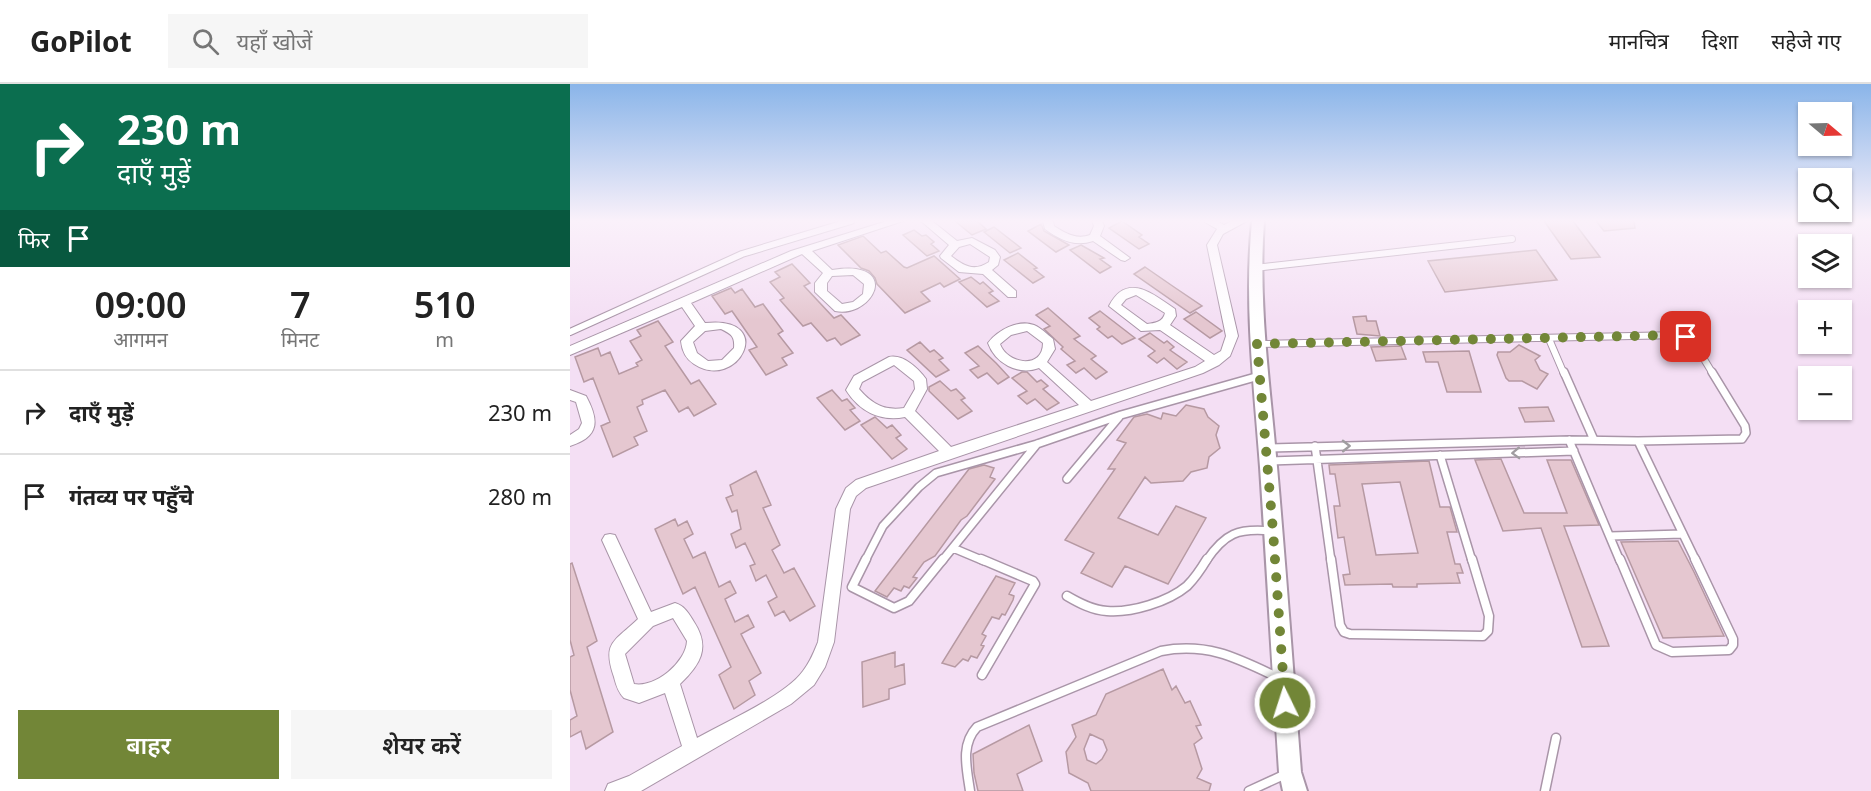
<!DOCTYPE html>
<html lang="hi">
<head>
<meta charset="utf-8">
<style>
  body { margin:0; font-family:"Noto Sans","Noto Sans Devanagari",sans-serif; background:#f6f6f6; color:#222; height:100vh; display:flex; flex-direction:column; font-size:22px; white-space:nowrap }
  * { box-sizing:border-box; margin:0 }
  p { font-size:20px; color:#767676 }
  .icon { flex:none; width:33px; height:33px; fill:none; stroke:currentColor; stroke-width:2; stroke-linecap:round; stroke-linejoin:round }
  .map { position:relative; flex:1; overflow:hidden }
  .drawer { display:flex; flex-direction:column; background:#fff; width:570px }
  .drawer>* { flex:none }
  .top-card { background:#0b6e4f; color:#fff; overflow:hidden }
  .needle { width:39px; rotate:109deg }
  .tools { position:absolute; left:1228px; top:18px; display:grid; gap:12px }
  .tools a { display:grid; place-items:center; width:54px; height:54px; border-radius:0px; background:#fff; box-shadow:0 2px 4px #0004; font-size:30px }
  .pin { position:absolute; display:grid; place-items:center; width:51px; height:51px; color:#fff; margin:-26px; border-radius:12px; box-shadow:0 3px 9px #0006 }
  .me { position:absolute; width:66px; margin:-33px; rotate:356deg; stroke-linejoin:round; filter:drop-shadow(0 0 4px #0008) }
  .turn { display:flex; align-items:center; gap:21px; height:126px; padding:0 18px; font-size:27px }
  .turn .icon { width:78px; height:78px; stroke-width:2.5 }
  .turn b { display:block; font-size:42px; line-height:51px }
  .then { display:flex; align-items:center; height:57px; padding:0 18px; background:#0003; gap:12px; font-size:22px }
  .eta { display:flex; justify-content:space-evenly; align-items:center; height:102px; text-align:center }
  .eta b { font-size:36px; font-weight:600; line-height:42px }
  .cta { display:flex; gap:12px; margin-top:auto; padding:12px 18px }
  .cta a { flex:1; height:69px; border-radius:0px; background:#728637; color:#fff; font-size:24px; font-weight:600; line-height:69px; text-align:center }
  .cta a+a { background:#f6f6f6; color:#222 }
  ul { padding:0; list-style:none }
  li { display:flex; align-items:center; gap:18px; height:84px; padding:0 18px; border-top:2px solid #e0e0e0 }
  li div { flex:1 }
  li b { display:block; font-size:22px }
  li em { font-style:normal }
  header { display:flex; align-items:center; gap:36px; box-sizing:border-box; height:84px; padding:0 30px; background:#fff; border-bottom:2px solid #e0e0e0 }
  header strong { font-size:28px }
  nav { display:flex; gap:33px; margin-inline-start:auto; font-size:21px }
  .search { width:420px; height:54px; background:#f6f6f6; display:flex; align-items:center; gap:15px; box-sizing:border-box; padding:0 21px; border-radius:0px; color:#767676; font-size:22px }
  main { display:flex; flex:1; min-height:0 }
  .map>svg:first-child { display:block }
</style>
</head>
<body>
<header>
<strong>GoPilot</strong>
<div class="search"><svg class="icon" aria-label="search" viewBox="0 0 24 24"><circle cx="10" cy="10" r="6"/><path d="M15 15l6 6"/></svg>यहाँ खोजें</div>
<nav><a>मानचित्र</a><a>दिशा</a><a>सहेजे गए</a></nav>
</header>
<main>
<section class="drawer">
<div class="top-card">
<div class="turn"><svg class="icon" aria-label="right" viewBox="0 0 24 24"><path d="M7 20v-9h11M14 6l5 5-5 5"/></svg><div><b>230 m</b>दाएँ मुड़ें</div></div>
<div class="then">फिर<svg class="icon" aria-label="arrive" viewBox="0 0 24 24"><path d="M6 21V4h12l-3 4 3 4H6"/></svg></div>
</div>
<div class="eta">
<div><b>09:00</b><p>आगमन</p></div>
<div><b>7</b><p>मिनट</p></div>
<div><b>510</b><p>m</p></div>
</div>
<ul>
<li><svg class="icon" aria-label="right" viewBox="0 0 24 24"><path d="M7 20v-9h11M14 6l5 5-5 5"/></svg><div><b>दाएँ मुड़ें</b></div><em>230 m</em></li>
<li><svg class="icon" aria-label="arrive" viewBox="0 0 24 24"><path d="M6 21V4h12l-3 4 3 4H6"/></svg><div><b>गंतव्य पर पहुँचे</b></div><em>280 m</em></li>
</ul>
<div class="cta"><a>बाहर</a><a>शेयर करें</a></div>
</section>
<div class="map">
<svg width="1301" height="707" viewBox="0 0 1301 707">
  <rect width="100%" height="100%" fill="#f4dff4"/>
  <!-- building -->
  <path fill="#e5c7d0" stroke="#b699a2" stroke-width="1.5" fill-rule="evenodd" d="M385 137H407L416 145 402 151Z
    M552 137 572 151 569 153 579 160 569 165 539 144Z
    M974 137H1003L1030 173 1001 175Z
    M1026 137H1064L1065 144 1034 147Z
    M471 140 474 147 499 161 486 168 458 147Z
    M424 143 451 164 440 169 414 148Z
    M344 146 352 152 356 151 364 158 361 160 369 167 357 172 333 151Z
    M293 152 311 169 316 167 334 183 337 184 364 172 390 195 374 203 370 199 351 208 360 217 335 229 307 200 305 194 299 187 291 184 268 161Z
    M511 161 534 174 530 175 541 183 530 189 500 166Z
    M966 166 987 196 875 208 858 177Z
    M448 169 467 184 464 185 474 193 463 199 434 176Z
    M222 180 240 199 234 202 264 234 271 231 290 251 271 261 265 254 257 257 241 239 233 242 210 216 214 214 200 198 210 193 205 188Z
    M575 183 604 203 632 222 620 229 564 190Z
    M401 193 410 200 413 198 423 207 419 209 429 217 417 223 389 198Z
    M161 204 165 209 172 205 185 223 193 220 213 247 208 250 223 269 212 274 217 281 196 291 179 266 187 263 162 227 155 230 142 212Z
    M478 224 510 252 504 255 526 272 521 275 537 288 526 295 514 284 506 289 497 281 505 277 491 265 493 263 474 245 480 242 466 231Z
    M530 227 565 254 552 260 542 252 538 254 527 245 530 243 519 234Z
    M626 228 652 247 640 254 614 235Z
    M796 232 797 237H806L810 252 787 250 783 233Z
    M88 237 103 258 95 262 121 300 129 296 146 320 124 332 118 323 109 328 95 306 72 316 73 320 67 323 77 347 64 353 68 361 43 373 31 342 40 338 23 294 14 298 5 273 28 264 31 272 40 268 49 290 68 282 66 279 72 276 60 257 71 252 67 246Z
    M580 249 594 259 597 257 604 263 600 266 617 278 607 285 594 274 587 279 578 272 585 267 569 255Z
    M350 258 360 268 364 266 373 274 369 276 379 286 366 293 337 266Z
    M949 261 970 272 965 276 970 286 978 290 967 305 952 297H939L936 294 927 271 928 268H940Z
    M408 262 426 279 439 293 428 300 417 289 408 294 400 286 409 282 395 269Z
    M831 262 836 275 806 277 801 263Z
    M899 267 911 308H877L868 278H856L853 268Z
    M452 288H457L467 298 471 296 478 302 473 305 489 319 477 326 465 315 457 320 448 312 457 307 442 294Z
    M370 297 381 307 386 305 395 314 391 316 402 327 388 335 359 307V303Z
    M262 306 272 317 277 315 285 324 280 326 290 337 275 346 247 314Z
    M616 321 634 325 638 333 649 342 646 351 650 364 639 373 637 384 621 388 613 397 581 399 575 393 548 434 588 451 606 422 636 434 598 500 555 482 542 503 511 489 524 469 495 456 545 385H538L556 359 547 356 564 333 577 330 591 335 593 329 606 332Z
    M978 323 984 337 955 338 949 324Z
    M305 333 317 344 322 341 331 351 326 354 337 365 322 375 291 341Z
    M931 375 954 429H997L977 376H1001L1029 441 994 442 1039 562 1012 563 971 444 933 447 905 376Z
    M859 377 870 423H880L887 448H877L885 480H890L893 489H887L890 499 847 500V503H823L822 500 775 501 773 491 780 490 774 453 768 454 764 422H770L765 390H760L759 381ZM830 398 848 469 806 471 792 400Z
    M414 381 424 384 420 393 425 395 397 432 391 436 365 472 354 478 343 493 347 494 339 504 334 502 331 507 324 504 317 513 305 507 399 385Z
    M186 387 201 421 193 424 210 461 202 466 214 489 224 484 245 522 220 537 214 527 205 532 198 518 207 513 196 491 186 497 180 482 185 480 175 459 166 464 161 450 171 445 167 426 162 428 156 414 163 411 160 401Z
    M105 435 108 442 117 437 123 450 114 455 123 474 135 468 149 503 160 497 166 509 155 515 165 538 178 531 184 543 171 550 191 589 179 597 185 611 164 625 149 591 161 583 125 503 113 510 85 445Z
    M1108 457 1124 488 1154 552 1093 554 1051 458Z
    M2 479 27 557 17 563 43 648 16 665 11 647 0 653V636L7 632 0 606V573L4 571 0 556V480Z
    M426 492 445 499 439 510 444 512 443 516 435 531 432 530 429 535 422 533 412 550 416 552 411 561 414 562 407 574 401 572 398 577 393 575 385 583 372 579Z
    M325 568V583L334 580 335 600 319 605V615L293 623 292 578Z
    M593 585 602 606 606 602 615 619 620 617 631 641 626 642 632 654 624 660 632 685 627 694 641 700 639 707H521L518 699 499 689 496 668 506 653 502 641 526 631 536 610ZM520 650 533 656 537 666 532 675 526 680 517 676 514 665Z
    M459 641 472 677 447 690 453 707H408L404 689 403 670Z"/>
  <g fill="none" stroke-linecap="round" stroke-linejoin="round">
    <!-- service-far2 casing -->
    <g stroke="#a995a8" stroke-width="8">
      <path id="service-far2" d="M685 184 942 155
        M0 248 172 170 281 137
        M979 255 994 290
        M687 260 1110 251 1123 257 1143 290"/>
    </g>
    <!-- service-far1 casing -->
    <g stroke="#a995a8" stroke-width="10">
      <path id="service-far1" d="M994 288 1024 356
        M999 356 1068 357 1126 477
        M999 356 1050 477
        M1068 357 1172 355 1176 349 1175 342 1142 288
        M467 360 551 331 689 292
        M745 362 761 477
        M697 364 999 356
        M870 371 902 477
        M698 377 1004 367
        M497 395 549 333
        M1040 452 1113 450
        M383 464 414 477
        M295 477 313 442 349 403 366 389 467 360
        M372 477 467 360
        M636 477C655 449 668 444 701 447"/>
    </g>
    <!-- service casing -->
    <g stroke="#a995a8" stroke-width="11">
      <path id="service" d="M296 475 282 503 324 524 339 517 373 475
        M411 475 463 497 465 500 412 591
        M761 475 770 541 774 548 780 550 913 552 918 547 919 532 902 475
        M1050 475 1086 561 1102 568 1159 566 1163 561V555L1125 475
        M497 512C509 519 522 526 537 527 561 529 598 518 617 502 625 494 631 485 637 475
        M400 707C397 685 390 661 407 643L591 567C639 558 669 575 711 595
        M679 707 718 689
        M975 707 986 654"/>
    </g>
    <!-- minor casing -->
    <g stroke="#a995a8" stroke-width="2">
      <path id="minor" d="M317 137H333L242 167 262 186C269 185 278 184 286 185 325 191 297 234 265 227L245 208V199L253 189 232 170 121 219 135 239C208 231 168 309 124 280 116 275 112 267 111 257L125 242 112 223 0 271V262L221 167ZM283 191 294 200 293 210 283 218 272 220 257 207V199L262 192ZM151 245C161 250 165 252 164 264L152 276 138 277 127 269 123 258 135 247Z
        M351 137H362L387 157 402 154 425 166 430 173 428 181 422 186 446 207V213H438L413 190 389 188 371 174 370 172 379 161ZM400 160 420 173 419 178C404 188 394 182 381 172L389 163Z
        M473 137H483L484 142C495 149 506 156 520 151L524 142 522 137H532L534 142 530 152 560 174 555 177 551 176 523 157C505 163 490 156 475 145Z
        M633 137H647L654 141 662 137H677L653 150 647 161 668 252 660 272 649 281 633 289 296 404 286 412 280 425 264 558 255 583 244 601 221 620 71 707H35L38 700 59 692 112 662 95 609 69 619 54 614C48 608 46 601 44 593 32 558 44 558 68 535L32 456 35 451 40 450 45 451 81 528 105 519C115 522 119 530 124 538 141 564 130 581 110 600L127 654C155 638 215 612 233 587 240 578 244 568 248 558L266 425 276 404 286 396 369 367 335 333C310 338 289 327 276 306L284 292 319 273C333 270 348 284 356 295L357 305 345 327 381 363 509 321 469 284C448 292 425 279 418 259 427 247 448 235 464 241 471 244 477 250 483 255L485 265 477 278 521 317 625 283 635 277 590 246 571 247 539 222C557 187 584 211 605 225L606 232 600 241 644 271 651 267 656 252 637 161 647 145ZM566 211 595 229C593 238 585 239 577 240L551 221 556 215ZM457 247 473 259C473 286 437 280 430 260L441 251ZM324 281 344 297 345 305 334 324C314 327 302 320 289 305L292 298ZM103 534 117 557C116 578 86 604 64 600L55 570 83 542Z
        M0 306 16 312C29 336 30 353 0 362V351L9 345 12 339 6 318 0 316Z"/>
    </g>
    <!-- tertiary casing -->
    <g stroke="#a995a8" stroke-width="4">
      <path id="tertiary" d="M682 137H694C688 220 700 301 707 383 716 485 723 586 731 688L737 707H713L709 688C702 586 697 485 690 383 684 301 674 220 682 137Z"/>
    </g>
    <!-- service-far2 -->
    <use href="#service-far2" stroke="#fff" stroke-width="6"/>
    <!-- service-far1 -->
    <use href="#service-far1" stroke="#fff" stroke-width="7"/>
    <!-- service -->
    <use href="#service" stroke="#fff" stroke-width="8"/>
    <!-- minor -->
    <use href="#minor" fill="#fff" fill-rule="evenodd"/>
    <!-- tertiary -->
    <use href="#tertiary" fill="#fff" fill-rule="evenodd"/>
  </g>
  <!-- one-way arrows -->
  <defs><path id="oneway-chevron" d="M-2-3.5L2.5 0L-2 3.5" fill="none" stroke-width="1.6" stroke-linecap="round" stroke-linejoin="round" transform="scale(1.5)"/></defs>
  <g stroke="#a09da0">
    <use href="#oneway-chevron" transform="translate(776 362) rotate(-1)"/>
    <use href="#oneway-chevron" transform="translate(946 369) rotate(178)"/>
  </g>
  <!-- sky -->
  <linearGradient id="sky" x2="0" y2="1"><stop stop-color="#8ab5e9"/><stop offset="0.58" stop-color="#faf1fa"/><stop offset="1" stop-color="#faf1fa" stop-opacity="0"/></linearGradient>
  <rect width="1301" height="236" fill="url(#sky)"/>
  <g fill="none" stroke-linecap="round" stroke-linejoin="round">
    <!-- route -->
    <path stroke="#728637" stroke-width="10" stroke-dasharray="0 18" d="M715 619 703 447 687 260 1110 251 1116 253"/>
  </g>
</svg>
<div class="tools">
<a><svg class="needle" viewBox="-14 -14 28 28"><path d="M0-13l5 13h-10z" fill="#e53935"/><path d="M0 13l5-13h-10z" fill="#767676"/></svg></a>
<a><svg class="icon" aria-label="search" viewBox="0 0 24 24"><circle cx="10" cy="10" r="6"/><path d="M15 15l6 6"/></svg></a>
<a><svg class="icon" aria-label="layers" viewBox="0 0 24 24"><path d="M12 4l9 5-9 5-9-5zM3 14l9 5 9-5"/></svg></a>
<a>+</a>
<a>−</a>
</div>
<div class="pin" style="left:1116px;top:253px;background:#d93025"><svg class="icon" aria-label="arrive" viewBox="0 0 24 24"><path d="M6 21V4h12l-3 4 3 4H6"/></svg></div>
<svg class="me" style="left:715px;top:619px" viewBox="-20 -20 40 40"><circle r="17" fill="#728637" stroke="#fff" stroke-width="3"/><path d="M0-11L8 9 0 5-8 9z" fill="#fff"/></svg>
</div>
</main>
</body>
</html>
